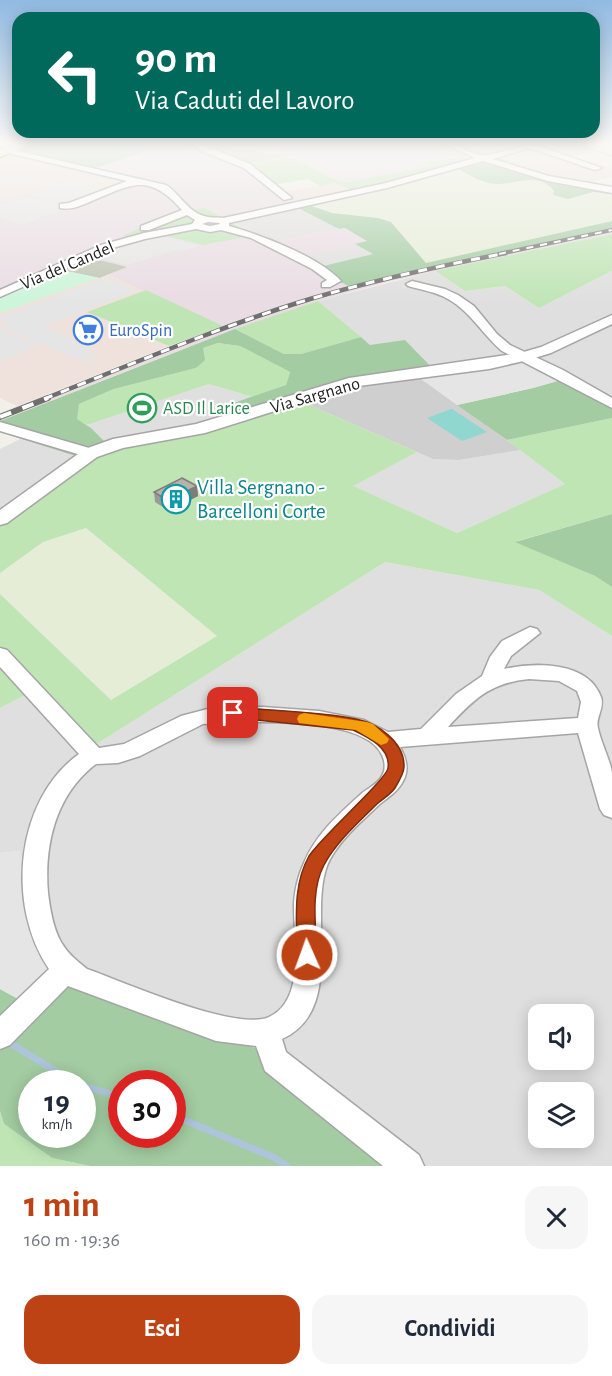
<!DOCTYPE html>
<html lang="it">
<head>
<meta charset="utf-8">
<style>
  body { margin:0; font-family:"Alegreya Sans",sans-serif; background:#f6f6f7; color:#1f2937; height:100vh; display:flex; flex-direction:column; font-size:22px; white-space:nowrap }
  * { box-sizing:border-box; margin:0 }
  p { font-size:20px; color:#747a83 }
  .icon { flex:none; width:33px; height:33px; fill:none; stroke:currentColor; stroke-width:2; stroke-linecap:round; stroke-linejoin:round }
  .map { position:relative; height:1166px; overflow:hidden }
  .details { display:flex; flex-direction:column; background:#fff; flex:1 }
  .details>* { flex:none }
  .guide { position:absolute; left:12px; top:12px; width:588px; height:126px; border-radius:18px; box-shadow:0 3px 15px #0003; background:#00695c; color:#fff; overflow:hidden }
  .tools { position:absolute; left:528px; top:1004px; display:grid; gap:12px }
  .tools a { display:grid; place-items:center; width:66px; height:66px; border-radius:12px; background:#fff; box-shadow:0 3px 15px #0003; font-size:30px }
  .speed { position:absolute; left:18px; top:1070px; display:flex; gap:12px; font-size:30px; font-weight:700; text-align:center }
  .speed>* { display:grid; place-content:center; width:78px; height:78px; border-radius:50%; background:#fff; box-shadow:0 3px 15px #0003; line-height:1 }
  .speed small { font-size:15px; font-weight:400 }
  .speed .limit { border:9px solid #d22; background:#fff; color:#111 }
  .pin { position:absolute; display:grid; place-items:center; width:51px; height:51px; color:#fff; margin:-26px; border-radius:12px; box-shadow:0 3px 9px #0006 }
  .me { position:absolute; width:66px; margin:-33px; rotate:358deg; stroke-linejoin:round; filter:drop-shadow(0 0 4px #0008) }
  .turn { display:flex; align-items:center; gap:21px; height:126px; padding:0 24px; font-size:27px }
  .turn .icon { width:78px; height:78px; stroke-width:2.5 }
  .turn b { display:block; font-size:42px; line-height:51px }
  .round { display:grid; place-items:center; flex:none; width:63px; height:63px; border-radius:18px; background:#f6f6f7 }
  .head { display:flex; align-items:center; justify-content:space-between; height:102px; padding:0 24px }
  h1 { font-size:36px; font-weight:600; line-height:45px; color:#be4314 }
  .primary-button { display:flex; gap:12px; margin-top:auto; padding:12px 24px }
  .primary-button a { flex:1; height:69px; border-radius:18px; background:#be4314; color:#fff; font-size:24px; font-weight:600; line-height:69px; text-align:center }
  .primary-button a+a { background:#f6f6f7; color:#1f2937 }
  .map>svg:first-child { display:block }
</style>
</head>
<body>
<div class="map">
<svg width="612" height="1166" viewBox="0 0 612 1166">
  <rect width="100%" height="100%" fill="#f1f0e9"/>
  <!-- residential -->
  <path fill="#dfdfdf" fill-rule="evenodd" d="M294 206 339 229 270 243 227 219Z
    M355 244 374 254 315 268 297 258Z
    M435 271 465 291 505 286 539 308 612 271V402L438 374 370 345 318 301Z
    M209 384 253 397 229 405 239 413 231 417 108 445 87 425Z
    M22 438 82 458 0 525V449Z
    M521 450 565 484 457 533 352 486 417 452 433 459 459 460Z
    M385 562 539 590 612 636V1166H412L63 980 33 933 20 851 0 853V708L37 689 95 745ZM538 1014H584V1059H538ZM538 1092H584V1137H538Z"/>
  <!-- commercial -->
  <path fill="#efe1db" d="M445 142H502L518 149 531 145 556 153 582 147 596 152 571 157 600 167 612 165V177L576 185 499 158 474 156Z
    M0 151 140 179 68 205 27 194 0 203Z
    M334 183 359 193 294 206 276 193Z
    M108 274 146 290 88 312 169 346 17 406 0 398V313Z"/>
  <!-- industrial -->
  <path fill="#e9dce3" d="M170 142H183L243 166 294 206 154 233 255 235 270 243 345 228 368 241 298 258 350 287 429 267 612 229V234L391 281 318 301 175 352 0 421V413L222 326 108 274 126 267 84 256 0 291V203L27 194 69 205 139 179 93 169Z
    M257 142H445L474 156 427 162 433 166 342 183 293 157Z"/>
  <!-- religious -->
  <path fill="#cfcfcf" d="M417 376 521 450 459 460 433 459 291 397 308 392Z"/>
  <!-- construction -->
  <path fill="#c0c5b5" d="M220 142 238 150 253 149 269 155 282 153 289 156 238 164 190 145Z
    M84 256 127 267 99 278 57 269Z"/>
  <!-- farmland -->
  <path fill="#e5edd7" d="M458 169 479 181 498 184 533 179 550 185 568 199 593 192 612 194V221L426 263 391 222 378 218 332 213 306 204 385 188Z
    M86 528 217 636 111 700 0 594V573L43 542Z"/>
  <!-- grass -->
  <path fill="#bfe5b5" d="M479 155 499 158 359 193 334 183 320 186 308 179 267 186 238 164 289 156 342 183 432 166 425 162Z
    M204 208 255 235 203 245 154 233 132 238 123 236 171 213Z
    M612 234V271L539 308 505 286 465 291 435 271Z
    M146 290 223 326 169 346 87 312Z
    M318 301 361 337 301 354H284L235 329Z
    M218 343 240 346 290 372 286 385 253 397 209 384 87 425 76 419 79 404 114 389 196 368 203 348Z
    M291 397 417 452 353 486 457 533 565 484 507 440 612 418V514L517 541 595 576 612 587V636L539 590 385 562 95 745 37 689 0 708V594L111 700 217 636 86 528 43 542 0 573V525L82 458 185 430Z
    M0 1111 4 1124 52 1158 90 1166H0Z"/>
  <!-- forest -->
  <path fill="#a3cca2" fill-rule="evenodd" d="M29 142H134L158 147 93 169 5 150Z
    M499 158 582 188 612 189V194L593 192 568 199 553 195 554 191C539 172 519 183 499 184 484 184 471 176 458 169Z
    M306 204 332 213 378 218 391 222 426 263 612 221V229L429 267 350 287 315 268 373 254 355 244 367 241 345 228 339 229 294 206Z
    M235 329 284 354H301L361 337 370 345 405 340 438 374 308 392 239 413 228 405 286 385 290 372 240 346 218 343 203 348 205 360 196 368 114 389 79 404 77 419 91 428 108 445 82 458 0 432V421Z
    M572 377 612 402V418L507 440 457 405 533 388Z
    M612 514V587L595 576 515 542Z
    M63 980 258 1049 412 1166H90L52 1158 4 1124 0 1111V989L33 1007ZM32 1083H82V1134H32ZM122 1083H172V1134H122Z"/>
  <!-- park -->
  <path fill="#ccf5da" d="M57 269 99 278 0 313V295Z"/>
  <!-- pitch -->
  <path fill="#90d7cf" d="M451 409H452L487 432 462 441 427 418Z"/>
  <!-- parking -->
  <path fill="#e5e5e5" d="M220 142H285L288 143 267 147 280 153 269 155 253 149 238 150Z
    M63 181 102 191 69 204 28 194Z
    M26 196 69 207 21 225 0 217V205Z
    M158 235 200 246 182 251 176 250 128 265 89 256Z
    M106 278 138 290 43 326 93 349 87 352 97 356 84 362 1 327 8 324 0 320V317Z
    M0 328 39 346 0 361Z
    M529 357 572 377 533 388 457 405 417 376Z
    M20 851 33 933 63 980 33 1007 0 989V853Z"/>
  <g fill="none" stroke-linecap="round" stroke-linejoin="round">
    <!-- stream-far1 -->
    <path stroke="#aec4da" stroke-width="2" d="M569 142 612 156"/>
    <!-- stream -->
    <path stroke="#aec4da" stroke-width="7" d="M0 1037 75 1083
      M82 1085 122 1098
      M172 1115 273 1157 287 1166"/>
    <!-- minor casing -->
    <g stroke="#a5a5a5" stroke-width="3">
      <path id="minor" d="M195 142H201L205 146 250 164 292 198 284 200 244 168 199 150 194 144Z
        M441 142C457 142 472 157 486 155 507 153 525 142 547 142L539 146 602 168 595 170 530 148 492 159 549 176 612 187V193L548 181 483 161 387 188 229 223V226C261 235 318 256 341 281L330 287H322V283L327 280 312 269 251 238 221 230 210 232 196 229 145 239 109 249 0 297V290L101 245 144 233 192 224 195 220 187 215 149 230H141V226L182 210C147 170 129 186 87 203 77 207 70 210 60 208V204L69 203 127 181 4 152V148L166 185C179 193 188 212 204 216 209 218 217 217 223 218L386 183 475 158ZM208 222 219 223 220 224 210 226 202 224Z
        M412 281 445 289 458 295 474 306 497 334 510 345 563 370 612 398V408L502 351C483 335 470 311 448 299 436 292 422 290 408 286L406 284Z
        M0 422 96 450 99 453 91 458 0 431Z
        M530 627 537 629 540 633 511 656 504 669C535 662 588 661 601 697 605 708 595 718 598 728 601 743 609 757 612 772 612 786 612 804 612 818L604 815 600 809 578 733 400 747C405 756 409 766 405 777 400 790 390 796 380 804 362 821 336 843 327 866 308 918 346 1010 282 1039L286 1052 419 1155 424 1166H383L265 1071 256 1046 216 1041 68 986 10 1045 0 1049V1016L49 969C6 906 15 800 79 754L0 667V648L7 650 99 748 124 744 181 716 215 707H263L319 711 364 720 388 732 421 729 456 694 482 676 490 657 502 641ZM529 679 559 681 577 691 581 702 578 718 448 727C474 699 490 683 529 679ZM237 722C271 722 366 719 382 755 385 761 386 770 382 776 378 784 368 788 361 794 339 814 315 835 304 863 298 876 295 889 294 903 293 935 307 1000 269 1017 236 1032 124 982 87 969 77 961 68 954 61 942 53 928 50 909 48 893 44 846 55 798 92 767L96 764 118 763 140 756 203 724Z"/>
    </g>
    <!-- tertiary casing -->
    <g stroke="#a5a5a5" stroke-width="3">
      <path id="tertiary" d="M612 315V324L551 353 528 360 489 369 351 387 205 433 123 448 97 457 7 523 0 525V510L85 449 113 439 196 424 349 378 520 353 541 347Z"/>
    </g>
    <!-- primary casing -->
    <g stroke="#90880f" stroke-width="3">
      <path id="primary" d="M19 142H38L0 157V149Z"/>
    </g>
    <!-- minor -->
    <use href="#minor" fill="#fff" fill-rule="evenodd"/>
    <!-- tertiary -->
    <use href="#tertiary" fill="#fff" fill-rule="evenodd"/>
    <!-- primary -->
    <use href="#primary" fill="#f3e8ac" fill-rule="evenodd"/>
    <!-- rail-far2 casing -->
    <g stroke="#6f6f6f" stroke-width="4">
      <path id="rail-far2" d="M499 254 612 230"/>
    </g>
    <!-- rail-far1 casing -->
    <g stroke="#6f6f6f" stroke-width="4.5">
      <path id="rail-far1" d="M44 399C132 364 219 327 310 299 374 280 440 266 506 253"/>
    </g>
    <!-- rail casing -->
    <g stroke="#6f6f6f" stroke-width="6">
      <path id="rail" d="M0 417 48 398"/>
    </g>
    <!-- rail-far2 -->
    <use href="#rail-far2" stroke="#fff" stroke-width="2" stroke-dasharray="7" stroke-linecap="butt"/>
    <!-- rail-far1 -->
    <use href="#rail-far1" stroke="#fff" stroke-width="3" stroke-dasharray="9" stroke-linecap="butt"/>
    <!-- rail -->
    <use href="#rail" stroke="#fff" stroke-width="4" stroke-dasharray="12" stroke-linecap="butt"/>
  </g>
  <!-- wall -->
  <path fill="#9d9a94" d="M197 486 198 496 169 511 155 502 154 492Z"/>
  <!-- shaded-wall -->
  <path fill="#7f7d78" d="M197 486 198 496 169 511 168 501Z"/>
  <!-- building -->
  <path fill="#b6b3ac" stroke="#7f7d78" stroke-width="1.5" d="M182 478 197 486 168 501 154 492Z"/>
  <!-- sky -->
  <linearGradient id="sky" x2="0" y2="1"><stop stop-color="#91bae2"/><stop offset="0.47" stop-color="#f9f8f5"/><stop offset="1" stop-color="#f9f8f5" stop-opacity="0"/></linearGradient>
  <rect width="612" height="305" fill="url(#sky)"/>
  <!-- route -->
  <path fill="#be4314" stroke="#7c2c0d" stroke-width="1.5" d="M233 707C272 711 318 711 356 719 377 723 405 742 404 767 404 773 398 783 395 788 391 794 384 798 378 803 360 821 336 842 324 865 310 891 316 927 317 955L314 961 307 964 300 961 297 955C297 922 292 886 309 856 322 836 386 780 388 768 391 748 368 737 353 730L227 717 225 713 227 709Z"/>
  <!-- slow -->
  <path fill="#f59e0b" d="M304 713 367 722 373 724 389 739 387 743 381 745 356 730 299 723 297 719 299 715Z"/>
  <!-- icons -->
  <defs>
    <g id="supermarket-ring" transform="scale(1.5)"><circle r="9.5" fill="#fff" stroke="#3f7fe0" stroke-width="1.5"/><path d="M-6-5.5h2.5l.6 2H6L4.5 2H-2.5L-4.4-4H-6ZM-1.5 3.2a1.3 1.3 0 1 0 .1 0ZM3 3.2a1.3 1.3 0 1 0 .1 0Z" fill="#3f7fe0"/></g>
    <g id="stadium-ring" transform="scale(1.5)"><circle r="9.5" fill="#fff" stroke="#2e9e5b" stroke-width="1.5"/><path d="M0-5a6.5 5 0 1 0 0 10a6.5 5 0 1 0 0-10ZM-3.5-1.8h7v3.6h-7Z" fill="#2e9e5b"/></g>
    <g id="building-ring" transform="scale(1.5)"><circle r="9.5" fill="#fff" stroke="#0f9aa8" stroke-width="1.5"/><path d="M-4-6H4V6H1V3H-1V6H-4ZM-2.5-4.3h1.7v1.8h-1.7ZM.8-4.3h1.7v1.8H.8ZM-2.5-1h1.7V.8h-1.7ZM.8-1h1.7V.8H.8Z" fill="#0f9aa8"/></g>
  </defs>
  <g fill-rule="evenodd">
    <use href="#supermarket-ring" x="88" y="330"/>
    <use href="#stadium-ring" x="142" y="408"/>
    <use href="#building-ring" x="176" y="499"/>
  </g>
  <g text-anchor="middle" stroke-width="4.5" stroke-linejoin="round" paint-order="stroke">
    <!-- far-street labels -->
    <g font-size="18" fill="#212121" stroke="#fff">
      <text transform="translate(67 265) rotate(-23)" y="6">Via del Candel</text>
      <text transform="translate(315 395) rotate(-16)" y="6">Via Sargnano</text>
    </g>
    <!-- far-shop labels -->
    <g font-size="18" fill="#366cbe" stroke="#fff" text-anchor="start">
      <text x="109" y="336">EuroSpin</text>
    </g>
    <!-- far-leisure labels -->
    <g font-size="18" fill="#27864d" stroke="#fff" text-anchor="start">
      <text x="163" y="414">ASD Il Larice</text>
    </g>
    <!-- culture labels -->
    <g font-size="21" fill="#0d838f" stroke="#fff" text-anchor="start">
      <text x="197" y="494">Villa Sergnano -<tspan x="197" dy="24">Barcelloni Corte</tspan></text>
    </g>
  </g>
</svg>
<div class="tools">
<a><svg class="icon" aria-label="sound" viewBox="0 0 24 24"><path d="M4 9h4l5-4v14l-5-4H4zM17 9q2 3 0 6"/></svg></a>
<a><svg class="icon" aria-label="layers" viewBox="0 0 24 24"><path d="M12 4l9 5-9 5-9-5zM3 14l9 5 9-5"/></svg></a>
</div>
<div class="speed"><div>19<small>km/h</small></div><div class="limit">30</div></div>
<div class="pin" style="left:233px;top:713px;background:#d93025"><svg class="icon" aria-label="arrive" viewBox="0 0 24 24"><path d="M6 21V4h12l-3 4 3 4H6"/></svg></div>
<svg class="me" style="left:307px;top:955px" viewBox="-20 -20 40 40"><circle r="17" fill="#be4314" stroke="#fff" stroke-width="3"/><path d="M0-11L8 9 0 5-8 9z" fill="#fff"/></svg>
<div class="guide">
<div class="turn"><svg class="icon" aria-label="left" viewBox="0 0 24 24"><path d="M17 20v-9H6M10 6l-5 5 5 5"/></svg><div><b>90 m</b>Via Caduti del Lavoro</div></div>
</div>
</div>
<section class="details">
<div class="head"><div><h1>1 min</h1><p>160 m · 19:36</p></div><a class="round"><svg class="icon" aria-label="close" viewBox="0 0 24 24"><path d="M6 6l12 12M18 6L6 18"/></svg></a></div>
<div class="primary-button"><a>Esci</a><a>Condividi</a></div>
</section>
</body>
</html>
